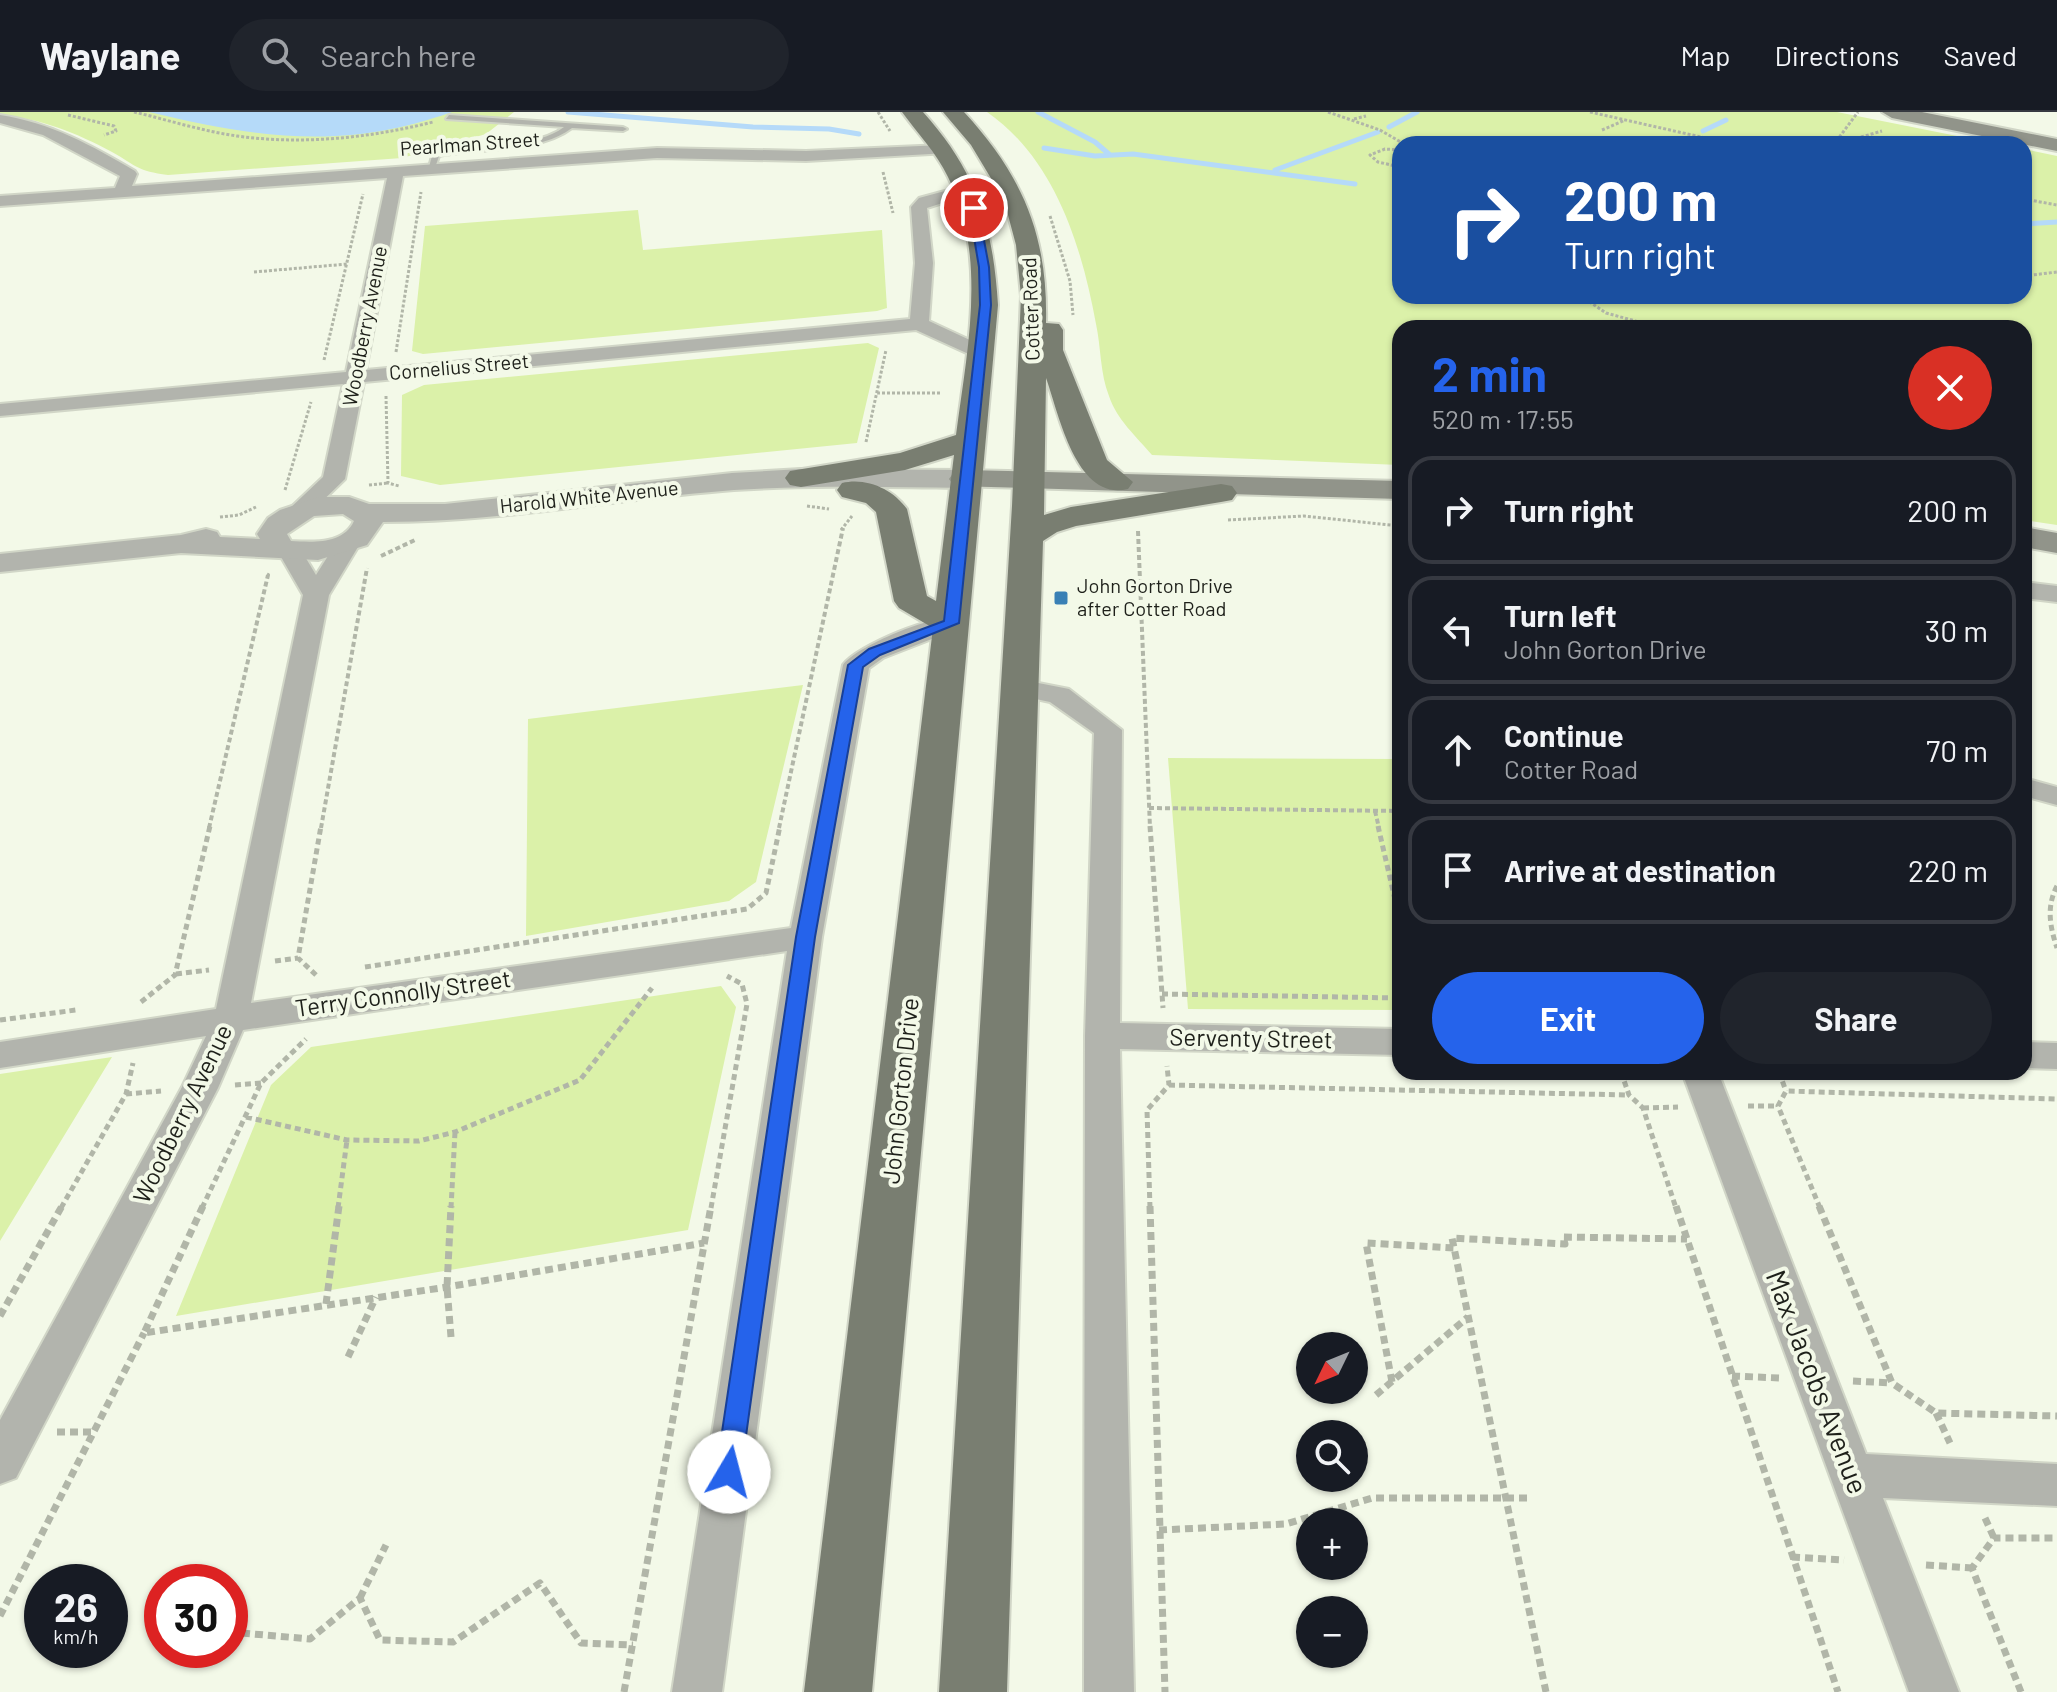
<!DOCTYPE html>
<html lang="en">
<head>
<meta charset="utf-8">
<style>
  body { margin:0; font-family:Barlow,sans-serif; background:#20242c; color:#f1f3f6; height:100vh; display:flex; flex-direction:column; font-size:30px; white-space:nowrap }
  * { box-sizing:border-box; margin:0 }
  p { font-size:26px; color:#9ea1a6 }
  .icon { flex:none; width:44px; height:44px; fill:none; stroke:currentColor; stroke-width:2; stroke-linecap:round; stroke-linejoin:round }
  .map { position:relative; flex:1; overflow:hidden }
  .panel { position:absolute; left:1392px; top:208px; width:640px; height:760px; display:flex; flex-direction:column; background:#171b24; border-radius:24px; box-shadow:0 2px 6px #0004 }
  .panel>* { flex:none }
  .hud { position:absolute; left:1392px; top:24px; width:640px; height:168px; border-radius:24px; box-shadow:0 2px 6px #0004; background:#1a4fa0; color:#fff; overflow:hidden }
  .needle { width:52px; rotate:227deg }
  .tools { position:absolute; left:1296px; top:1220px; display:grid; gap:16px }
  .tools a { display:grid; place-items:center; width:72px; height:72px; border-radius:50%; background:#171b24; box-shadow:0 2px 6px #0004; font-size:40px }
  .speed { position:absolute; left:24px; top:1452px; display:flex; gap:16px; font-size:40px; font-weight:700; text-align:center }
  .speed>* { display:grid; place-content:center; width:104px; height:104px; border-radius:50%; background:#171b24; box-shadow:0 2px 6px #0004; line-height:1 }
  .speed small { font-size:20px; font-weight:400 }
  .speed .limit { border:12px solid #d22; background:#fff; color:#111 }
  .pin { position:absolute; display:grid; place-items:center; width:68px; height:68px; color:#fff; margin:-34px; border:4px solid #fff; border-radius:50%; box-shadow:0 2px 8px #0007 }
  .me { position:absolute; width:88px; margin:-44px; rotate:8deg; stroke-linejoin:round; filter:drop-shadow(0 0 6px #0008) }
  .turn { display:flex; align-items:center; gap:28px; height:168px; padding:0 40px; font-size:36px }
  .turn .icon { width:104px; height:104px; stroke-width:2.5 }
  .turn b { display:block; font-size:56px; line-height:68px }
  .round { display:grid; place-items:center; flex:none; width:84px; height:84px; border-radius:42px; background:#20242c }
  .summary { display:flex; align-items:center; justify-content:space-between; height:136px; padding:0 40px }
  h1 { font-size:48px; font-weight:700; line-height:60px; color:#2563eb }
  .button { display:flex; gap:16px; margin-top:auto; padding:16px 40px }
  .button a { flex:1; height:92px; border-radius:48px; background:#2563eb; color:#fff; font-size:32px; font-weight:700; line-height:92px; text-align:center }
  .button a+a { background:#20242c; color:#f1f3f6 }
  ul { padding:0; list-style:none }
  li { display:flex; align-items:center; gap:24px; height:108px; margin:0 16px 12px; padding:0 24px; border:4px solid #363941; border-radius:24px }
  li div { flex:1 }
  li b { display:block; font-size:30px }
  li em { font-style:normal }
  header { display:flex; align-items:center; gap:48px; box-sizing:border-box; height:112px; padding:0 40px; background:#171b24; border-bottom:2px solid #363941 }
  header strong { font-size:38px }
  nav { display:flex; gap:44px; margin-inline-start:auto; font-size:28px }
  .search { width:560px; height:72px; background:#20242c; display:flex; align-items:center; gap:20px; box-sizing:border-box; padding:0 28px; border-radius:44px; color:#9ea1a6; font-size:30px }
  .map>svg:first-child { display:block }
</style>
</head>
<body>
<header>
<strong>Waylane</strong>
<div class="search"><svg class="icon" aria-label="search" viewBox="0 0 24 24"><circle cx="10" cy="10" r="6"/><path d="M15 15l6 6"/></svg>Search here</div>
<nav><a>Map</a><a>Directions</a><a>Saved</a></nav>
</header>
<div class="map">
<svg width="2057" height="1580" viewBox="0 0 2057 1580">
  <rect width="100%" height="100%" fill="#f3f9e8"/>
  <!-- green -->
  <path fill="#dbf1a9" d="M0 0H514L486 22 402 46 168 63C137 59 137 54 112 40 77 21 39 6 0 3Z
    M987 0H1837L1997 32H1400V184H2024V37L2057 44V413L2024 408V216H1400V353L1152 343C1136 324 1117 308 1109 284 1100 262 1101 235 1096 212 1082 135 1055 47 987 0Z
    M638 98 643 138 882 118 887 196 877 199 423 242 412 239 425 114Z
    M868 231 879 236 857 331 440 373 401 364 402 283 424 273Z
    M803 573 756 770 729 789 526 824 528 607Z
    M1168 646 1400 647V898L1188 897Z
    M721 874 736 895 688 1118 176 1204 271 973 311 935Z
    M112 945 0 1129V962Z"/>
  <!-- water -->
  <path fill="#b5daf9" d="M149 0H452C343 39 258 26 149 0Z"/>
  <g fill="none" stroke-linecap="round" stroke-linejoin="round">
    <!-- stream -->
    <path stroke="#b5daf9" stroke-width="5" d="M568 0 753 15 829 17 859 22
      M1038 0 1095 30 1110 43
      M1389 15 1417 0
      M1703 19 1726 8
      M1678 32 1687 27
      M1044 36 1095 44 1133 42 1355 72
      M1275 58 1378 20
      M2024 112 2057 110"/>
    <!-- service casing -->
    <g stroke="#d1d6c7" stroke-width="4">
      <path id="service" d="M449 3 623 15 627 17 623 19 572 16C540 41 479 36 439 44L434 59H428L433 40C470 32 534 38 564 15L446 7Z"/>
    </g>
    <!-- minor casing -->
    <g stroke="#d1d6c7" stroke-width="4">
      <path id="minor" d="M0 3C49 10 93 34 135 59L137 62 132 74 657 36 806 39 943 33 951 38 948 41 806 49 657 46 403 64 366 258 910 207 915 151 911 95 919 86 967 73 973 75V81L927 96 933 151 929 209 987 236 990 240 987 244H973L916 218 364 270 345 367 306 405H290L286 400 323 365 343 272 0 304V292L346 260 387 66 0 94V84L115 76 120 64 43 23 0 11Z
        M349 423 358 425 361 430 329 483 251 891 791 816 843 553C856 534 938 500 960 506L964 511 960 516 883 546 869 556 822 825 722 1580H672L787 839 243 918 218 976 16 1366 0 1372V1308L182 975 206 924 0 956V930L216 897 303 483 277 438 280 433H298L316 463 340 425Z
        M2024 470 2057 474V490L2024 486Z
        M1018 567 1069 577 1122 618 1120 911 1400 917V943L1120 937 1134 1580H1084L1085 924 1094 621 1050 590 1008 581 1004 575 1008 569Z
        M2024 666 2057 675V693L2024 684Z
        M2024 930 2057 931V957L2024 956Z
        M1682 960H1718L1866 1342 2057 1352V1394L1883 1386 1959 1580H1909Z"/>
    </g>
    <!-- tertiary casing -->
    <g stroke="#d1d6c7" stroke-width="4">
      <path id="tertiary" d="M801 357 965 358 975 361 979 367 975 373 965 376C888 375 811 373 734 378 617 387 501 410 383 410L367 433 318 448 181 441 0 460V442L181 423 206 417 217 420 220 425 260 427 257 422 268 406 280 398 319 385H349L369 392H445L732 361ZM343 402 354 409C343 433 312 430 291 429L287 422 314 404Z"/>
    </g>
    <!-- secondary casing -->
    <g stroke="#d1d6c7" stroke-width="4">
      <path id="secondary" d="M1882 0H1922L2057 27V39L1892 6Z
        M965 358 1400 369V387L954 374 949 367 954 360Z
        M2024 415 2057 421V441L2024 435Z"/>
    </g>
    <!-- primary casing -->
    <g stroke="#d1d6c7" stroke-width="4">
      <path id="primary" d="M902 0H923C977 60 993 114 998 193L872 1580H804L933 516 899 496 894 489 876 400 866 391 842 385 837 378 842 371C866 365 893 377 907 397L927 484 936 489 954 343 905 358 801 375 790 373 785 366 790 359 900 341 956 323C967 238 988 145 948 65 936 40 918 22 902 0Z
        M943 0H964C1023 64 1048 124 1046 211L1059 212 1063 218V238L1107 348 1133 370 1128 377C1076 390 1059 302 1046 266L1044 403 1071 395 1221 372 1232 374 1237 381 1232 388 1221 390 1076 414 1057 420 1043 429 1007 1580H939L1012 394 1021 184 1016 133 1004 88 971 33Z"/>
    </g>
    <!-- path-far3 -->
    <path stroke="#b1b6a8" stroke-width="3" stroke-dasharray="3 2" stroke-linecap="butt" d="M134 0C168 8 202 19 237 24 303 33 369 26 433 10
      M878 0 890 19
      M1328 0 1380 18 1404 32
      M1590 0 1732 32
      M68 3 114 14 116 19 104 23
      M1354 7 1366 4
      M1602 18 1625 8
      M1850 29 1867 32
      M1821 32 1838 27 1858 0
      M1837 32 1882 19
      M1400 38 1385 37 1370 43 1378 50 1400 55
      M883 60 893 101
      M2024 87 2057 93
      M1050 104 1070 169 1073 203
      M254 160 347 152
      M2024 164 2057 160
      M1581 184 1606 201 1661 216
      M396 240 421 80
      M324 248 363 82
      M877 281H941
      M386 284 388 371 399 374
      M866 330 886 238
      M369 373 388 371
      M285 378 311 290
      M807 394 829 397
      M220 405 239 403 256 395
      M1228 408 1304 404 1400 414
      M841 418 852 404"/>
    <!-- path-far2 -->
    <path stroke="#b1b6a8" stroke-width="4" stroke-dasharray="5 3" stroke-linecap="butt" d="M1138 419 1150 716
      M381 444 415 428
      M1149 696 1400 699
      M1375 699 1379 716
      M209 716 268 463 265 462
      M321 716 367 456
      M779 716 843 416"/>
    <!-- path-far1 -->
    <path stroke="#b1b6a8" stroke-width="5" stroke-dasharray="6 4" stroke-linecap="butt" d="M1150 714 1163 896
      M1378 714 1400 809
      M2057 774C2046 795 2050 815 2057 836
      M275 849 298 846
      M365 855 747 797 766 781 780 714
      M176 862 209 858
      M316 863 298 846 321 714
      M1162 882 1400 886
      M141 890 175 863 210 714
      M0 908 76 898
      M1621 960 1629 983 1643 996 1676 1096
      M1779 960 1786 979
      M235 973 261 971
      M1169 973 1629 983
      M126 982 161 979
      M1748 994H1778
      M1643 996 1678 995
      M246 1005 347 1028 419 1029 455 1020 580 968 652 876
      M61 1096 126 982 133 951
      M202 1096 261 971 306 927
      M338 1096 347 1028
      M451 1096 455 1020
      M711 1096 747 892 742 872 727 864
      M1150 1096 1147 998 1169 973 1167 954
      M1820 1096 1778 994 1786 979 2057 987"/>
    <!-- path -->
    <path stroke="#b1b6a8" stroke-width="7" stroke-dasharray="8 5" stroke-linecap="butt" d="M203 1094 144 1221 447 1175 704 1131
      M1150 1094 1165 1580
      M1676 1094 1838 1580
      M1819 1094 1892 1271 1936 1301 2057 1304
      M326 1192 339 1094
      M0 1204 62 1094
      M451 1225 447 1175 451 1094
      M348 1245 376 1185
      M1732 1264 1780 1266
      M1853 1269 1892 1271
      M1392 1270 1366 1131 1454 1136
      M1376 1283 1468 1205
      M1936 1301 1950 1331
      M57 1320H94
      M1985 1406 1994 1426
      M1159 1418 1286 1412 1372 1386H1532
      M1792 1445 1844 1448
      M1926 1453 1972 1456
      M360 1486 386 1433
      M0 1504 144 1221
      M242 1521 310 1527 360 1486 380 1528 453 1530 540 1471 581 1531 633 1533
      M624 1580 711 1094
      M1546 1580 1452 1126 1565 1132 1563 1125 1687 1127
      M2021 1580 1972 1456 1994 1426H2057"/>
    <!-- service -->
    <use href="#service" fill="#b2b4ad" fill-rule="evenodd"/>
    <!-- minor -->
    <use href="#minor" fill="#b2b4ad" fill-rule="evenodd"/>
    <!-- tertiary -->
    <use href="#tertiary" fill="#b2b4ad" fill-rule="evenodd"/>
    <!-- secondary -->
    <use href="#secondary" fill="#91948a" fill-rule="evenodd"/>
    <!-- primary -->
    <use href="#primary" fill="#797e71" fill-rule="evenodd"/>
  </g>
  <!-- route -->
  <path fill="#2563eb" stroke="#184099" stroke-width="2" d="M974 94 978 96 989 155 991 193 959 511 880 543 863 555 815 825 741 1360 738 1368 729 1372 720 1368 716 1360 796 825 848 553 869 537 944 509 980 193 979 155 969 96Z"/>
  <!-- markers -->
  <rect fill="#3980b5" stroke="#f3f9e8" stroke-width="3" x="1053" y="478" width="16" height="16" rx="4"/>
  <g text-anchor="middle" stroke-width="8" stroke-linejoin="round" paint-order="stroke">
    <!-- far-street labels -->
    <g font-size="20" fill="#1e201a" stroke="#f3f9e8">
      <text transform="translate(470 32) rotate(-4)" y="7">Pearlman Street</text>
      <text transform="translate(1031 197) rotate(-92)" y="7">Cotter Road</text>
      <text transform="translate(365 214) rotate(-79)" y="7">Woodberry Avenue</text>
      <text transform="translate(459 255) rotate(-5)" y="7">Cornelius Street</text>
      <text transform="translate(589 385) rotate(-6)" y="7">Harold White Avenue</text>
    </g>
    <!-- far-poi labels -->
    <g font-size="20" fill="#1e201a" stroke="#f3f9e8" text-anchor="start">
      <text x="1077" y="481">John Gorton Drive<tspan x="1077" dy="23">after Cotter Road</tspan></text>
    </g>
    <!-- street labels -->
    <g font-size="24" fill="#1e201a" stroke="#f3f9e8">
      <text transform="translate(403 882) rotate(-8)" y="8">Terry Connolly Street</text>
      <text transform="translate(1251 927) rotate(1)" y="8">Serventy Street</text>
      <text transform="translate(901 979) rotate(-84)" y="8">John Gorton Drive</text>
      <text transform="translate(183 1002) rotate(-64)" y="8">Woodberry Avenue</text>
    </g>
    <!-- near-street labels -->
    <g font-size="28" fill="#1e201a" stroke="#f3f9e8">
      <text transform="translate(1817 1270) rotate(69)" y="10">Max Jacobs Avenue</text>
    </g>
  </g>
</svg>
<div class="tools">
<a><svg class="needle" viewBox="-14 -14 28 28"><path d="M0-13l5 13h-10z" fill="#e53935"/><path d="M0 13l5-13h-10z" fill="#9ea1a6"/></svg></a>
<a><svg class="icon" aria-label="search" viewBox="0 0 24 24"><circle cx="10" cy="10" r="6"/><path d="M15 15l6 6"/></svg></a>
<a>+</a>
<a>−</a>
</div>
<div class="speed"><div>26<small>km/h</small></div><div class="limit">30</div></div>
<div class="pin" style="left:974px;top:96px;background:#d93025"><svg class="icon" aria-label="arrive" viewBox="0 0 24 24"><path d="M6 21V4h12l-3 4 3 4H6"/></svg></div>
<svg class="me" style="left:729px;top:1360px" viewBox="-20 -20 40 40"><circle r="19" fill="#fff"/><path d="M0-13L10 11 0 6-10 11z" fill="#2563eb"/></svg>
<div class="hud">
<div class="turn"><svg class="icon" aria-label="right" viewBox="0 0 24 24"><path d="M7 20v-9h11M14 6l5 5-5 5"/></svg><div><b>200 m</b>Turn right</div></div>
</div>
<section class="panel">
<div class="summary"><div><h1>2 min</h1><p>520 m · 17:55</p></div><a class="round" style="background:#d93025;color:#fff"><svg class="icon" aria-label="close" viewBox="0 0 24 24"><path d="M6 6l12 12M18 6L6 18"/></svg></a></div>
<ul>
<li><svg class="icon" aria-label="right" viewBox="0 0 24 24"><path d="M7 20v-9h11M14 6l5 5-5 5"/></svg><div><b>Turn right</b></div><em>200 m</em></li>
<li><svg class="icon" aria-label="left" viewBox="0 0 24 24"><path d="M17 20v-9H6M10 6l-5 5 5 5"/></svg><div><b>Turn left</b><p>John Gorton Drive</p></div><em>30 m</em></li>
<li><svg class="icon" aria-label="ahead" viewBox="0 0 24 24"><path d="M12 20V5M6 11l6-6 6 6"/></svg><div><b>Continue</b><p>Cotter Road</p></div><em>70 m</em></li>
<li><svg class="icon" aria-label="arrive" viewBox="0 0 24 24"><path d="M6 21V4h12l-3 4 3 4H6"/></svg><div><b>Arrive at destination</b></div><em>220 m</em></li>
</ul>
<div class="button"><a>Exit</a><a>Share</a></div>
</section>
</div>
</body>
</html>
